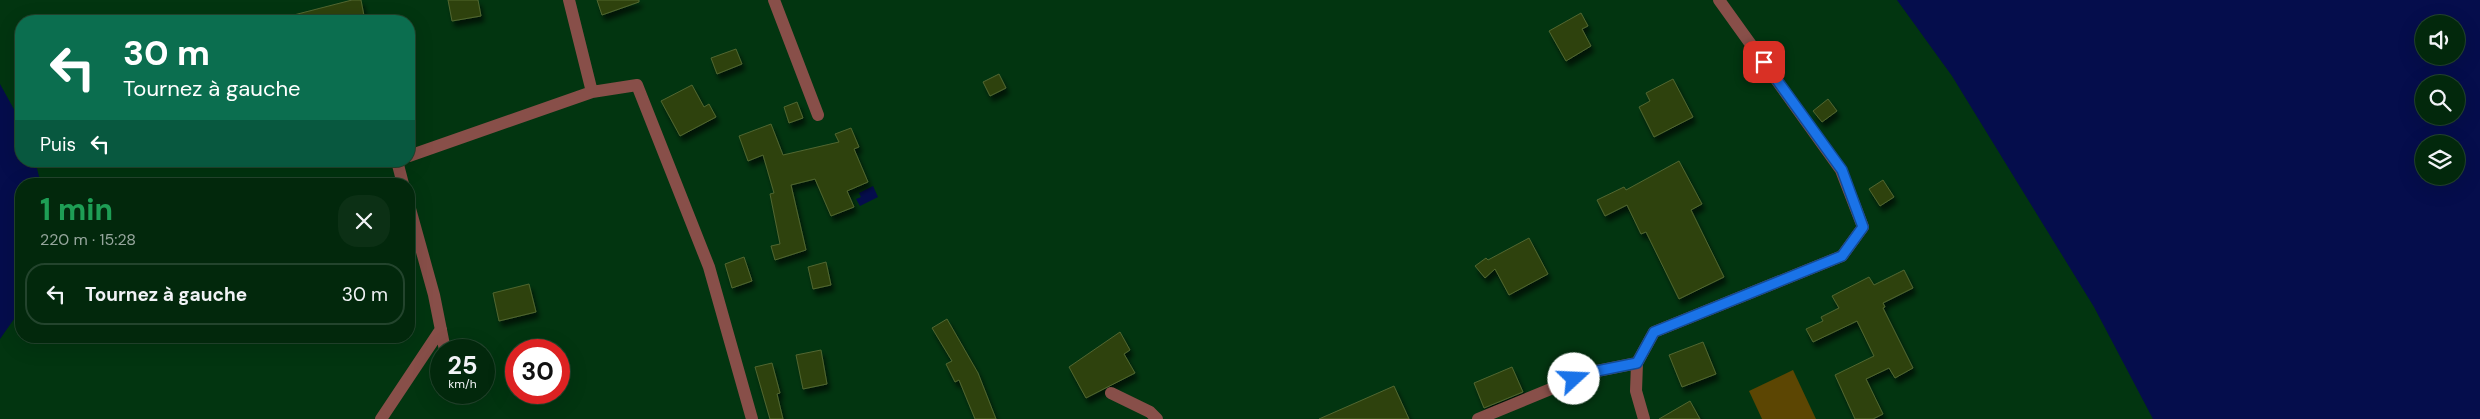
<!DOCTYPE html>
<html lang="fr">
<head>
<meta charset="utf-8">
<style>
  body { margin:0; font-family:"DM Sans",sans-serif; background:#0c3015; color:#f1f3f6; height:100vh; display:flex; flex-direction:column; font-size:19px; white-space:nowrap }
  * { box-sizing:border-box; margin:0 }
  p { font-size:16px; color:#96a69d }
  .icon { flex:none; width:28px; height:28px; fill:none; stroke:currentColor; stroke-width:2; stroke-linecap:round; stroke-linejoin:round }
  .map { position:relative; flex:1; overflow:hidden }
  .details { position:absolute; left:15px; top:178px; width:400px; height:165px; display:flex; flex-direction:column; background:#02280c; border-radius:20px; box-shadow:0 5px 20px #0002,0 0 0 1px #23442d }
  .details>* { flex:none }
  .banner { position:absolute; left:15px; top:15px; width:400px; height:152px; border-radius:20px; box-shadow:0 5px 20px #0002,0 0 0 1px #23442d; background:#0b6e4f; color:#fff; overflow:hidden }
  .tools { position:absolute; left:2415px; top:15px; display:grid; gap:10px }
  .tools a { display:grid; place-items:center; width:50px; height:50px; border-radius:50%; background:#02280c; box-shadow:0 5px 20px #0002,0 0 0 1px #23442d; font-size:25px }
  .speed { position:absolute; left:430px; top:339px; display:flex; gap:10px; font-size:25px; font-weight:700; text-align:center }
  .speed>* { display:grid; place-content:center; width:65px; height:65px; border-radius:50%; background:#02280c; box-shadow:0 5px 20px #0002,0 0 0 1px #23442d; line-height:1 }
  .speed small { font-size:12px; font-weight:400 }
  .speed .limit { border:8px solid #d22; background:#fff; color:#111 }
  .pin { position:absolute; display:grid; place-items:center; width:42px; height:42px; color:#fff; margin:-21px; border-radius:10px; box-shadow:0 2px 8px #0006 }
  .me { position:absolute; width:55px; margin:-28px; rotate:70deg; stroke-linejoin:round; filter:drop-shadow(0 0 4px #0008) }
  .turn { display:flex; align-items:center; gap:18px; height:105px; padding:0 25px; font-size:22px }
  .turn .icon { width:65px; height:65px; stroke-width:2.5 }
  .turn b { display:block; font-size:35px; line-height:42px }
  .then { display:flex; align-items:center; height:48px; padding:0 25px; background:#0003; gap:10px; font-size:19px }
  .round { display:grid; place-items:center; flex:none; width:52px; height:52px; border-radius:20px; background:#0c3015 }
  .headline { display:flex; align-items:center; justify-content:space-between; height:85px; padding:0 25px }
  h1 { font-size:30px; font-weight:700; line-height:38px; color:#1e9e55 }
  ul { padding:0; list-style:none }
  li { display:flex; align-items:center; gap:15px; height:62px; margin:0 10px 8px; padding:0 15px; border:2px solid #23442d; border-radius:20px }
  li div { flex:1 }
  li b { display:block; font-size:19px }
  li em { font-style:normal }
  .map>svg:first-child { display:block }
</style>
</head>
<body>
<div class="map">
<svg width="2480" height="419" viewBox="0 0 2480 419">
  <defs>
    <filter id="shadow"><feDropShadow dx="3" dy="5.5" stdDeviation="2.5" flood-color="#0009"/></filter>
  </defs>
  <rect width="100%" height="100%" fill="#023510"/>
  <!-- green -->
  <path fill="#5c4603" d="M1793 370 1816 419H1762L1749 391Z"/>
  <!-- water -->
  <path fill="#050d4c" fill-rule="evenodd" d="M1897 0H2480V419H2153L2094 307 1952 76ZM2424 24H2456V56H2424ZM2424 84H2456V116H2424ZM2424 144H2456V176H2424Z
    M0 84 21 122V161H35L41 184H21V309L0 339Z
    M873 186 878 197 860 206 856 199 861 197 859 193Z"/>
  <!-- building -->
  <path fill="#2f430c" stroke="#516631" filter="url(#shadow)" d="M352 0H361L365 21H287L286 17Z
    M448 0H478L481 16 452 21Z
    M597 0H639V2L602 15Z
    M1581 13 1588 26 1582 29 1591 46 1566 61 1549 31Z
    M736 49 742 64 717 74 711 58Z
    M999 74 1006 88 990 96 983 82Z
    M1673 79 1693 117 1654 137 1639 107 1650 101 1646 93Z
    M692 85 704 107 709 104 716 117 680 136 661 101Z
    M1828 99 1837 111 1822 122 1813 111Z
    M797 102 803 118 789 123 784 107Z
    M771 124 783 155 839 142 835 134 851 128 859 147 854 149 868 182 847 191 854 207 831 216 815 179 791 185 806 250 775 260 771 246 780 244 770 194 774 193 763 155 748 161 739 136Z
    M1679 161 1702 204 1691 210 1724 277 1679 299 1646 232 1641 234 1627 205 1605 216 1597 200 1624 187 1626 190Z
    M1883 180 1894 197 1880 206 1869 189Z
    M1529 238 1548 274 1509 295 1495 269 1485 278 1475 266 1486 258 1488 260Z
    M744 257 752 281 732 288 725 264Z
    M826 262 831 285 813 289 808 267Z
    M1904 270 1913 288 1883 303 1885 307 1883 308 1913 368 1895 378 1889 368 1866 379 1883 414 1873 419H1855L1835 375 1874 356 1857 321 1813 342 1806 329 1823 321 1821 317 1839 308 1832 296 1869 277 1874 285Z
    M529 284 536 312 499 321 493 293Z
    M947 319 978 373 996 419H975L959 380 955 382 946 364 952 361 932 328Z
    M1120 332 1130 350 1124 354 1135 373 1086 398 1069 367Z
    M1703 342 1716 374 1682 387 1669 355Z
    M821 350 827 384 803 389 796 355Z
    M772 363 780 393 777 394 783 419H770L755 367Z
    M1512 367 1523 392 1484 408 1474 383Z
    M1394 386 1409 419H1319Z
    M1690 401 1700 419H1659Z"/>
  <g fill="none" stroke-linecap="round" stroke-linejoin="round">
    <!-- street -->
    <path stroke="#884f49" stroke-width="12" d="M774 0 818 115
      M592 92 637 85 709 267 752 419
      M409 156 592 92 569 0
      M397 161 403 184
      M409 205 434 295 445 350
      M1111 393 1150 412 1157 419
      M381 419 441 329
      M1478 419 1592 372 1637 363
      M1644 419 1636 391 1637 363 1654 332 1842 256 1863 227 1841 170 1719 0"/>
  </g>
  <g fill="none" stroke-linecap="round" stroke-linejoin="round">
    <!-- route casing -->
    <g stroke="#114b97" stroke-width="12">
      <path id="route" d="M1574 379 1592 372 1637 363 1654 332 1842 256 1863 227 1842 170 1764 62"/>
    </g>
    <!-- route -->
    <use href="#route" stroke="#1a73e8" stroke-width="9"/>
  </g>
</svg>
<div class="tools">
<a><svg class="icon" aria-label="sound" viewBox="0 0 24 24"><path d="M4 9h4l5-4v14l-5-4H4zM17 9q2 3 0 6"/></svg></a>
<a><svg class="icon" aria-label="search" viewBox="0 0 24 24"><circle cx="10" cy="10" r="6"/><path d="M15 15l6 6"/></svg></a>
<a><svg class="icon" aria-label="layers" viewBox="0 0 24 24"><path d="M12 4l9 5-9 5-9-5zM3 14l9 5 9-5"/></svg></a>
</div>
<div class="speed"><div>25<small>km/h</small></div><div class="limit">30</div></div>
<div class="pin" style="left:1764px;top:62px;background:#d93025"><svg class="icon" aria-label="arrive" viewBox="0 0 24 24"><path d="M6 21V4h12l-3 4 3 4H6"/></svg></div>
<svg class="me" style="left:1574px;top:379px" viewBox="-20 -20 40 40"><circle r="19" fill="#fff"/><path d="M0-13L10 11 0 6-10 11z" fill="#1a73e8"/></svg>
<div class="banner">
<div class="turn"><svg class="icon" aria-label="left" viewBox="0 0 24 24"><path d="M17 20v-9H6M10 6l-5 5 5 5"/></svg><div><b>30 m</b>Tournez à gauche</div></div>
<div class="then">Puis<svg class="icon" aria-label="left" viewBox="0 0 24 24"><path d="M17 20v-9H6M10 6l-5 5 5 5"/></svg></div>
</div>
<section class="details">
<div class="headline"><div><h1>1 min</h1><p>220 m · 15:28</p></div><a class="round"><svg class="icon" aria-label="close" viewBox="0 0 24 24"><path d="M6 6l12 12M18 6L6 18"/></svg></a></div>
<ul>
<li><svg class="icon" aria-label="left" viewBox="0 0 24 24"><path d="M17 20v-9H6M10 6l-5 5 5 5"/></svg><div><b>Tournez à gauche</b></div><em>30 m</em></li>
</ul>
</section>
</div>
</body>
</html>
